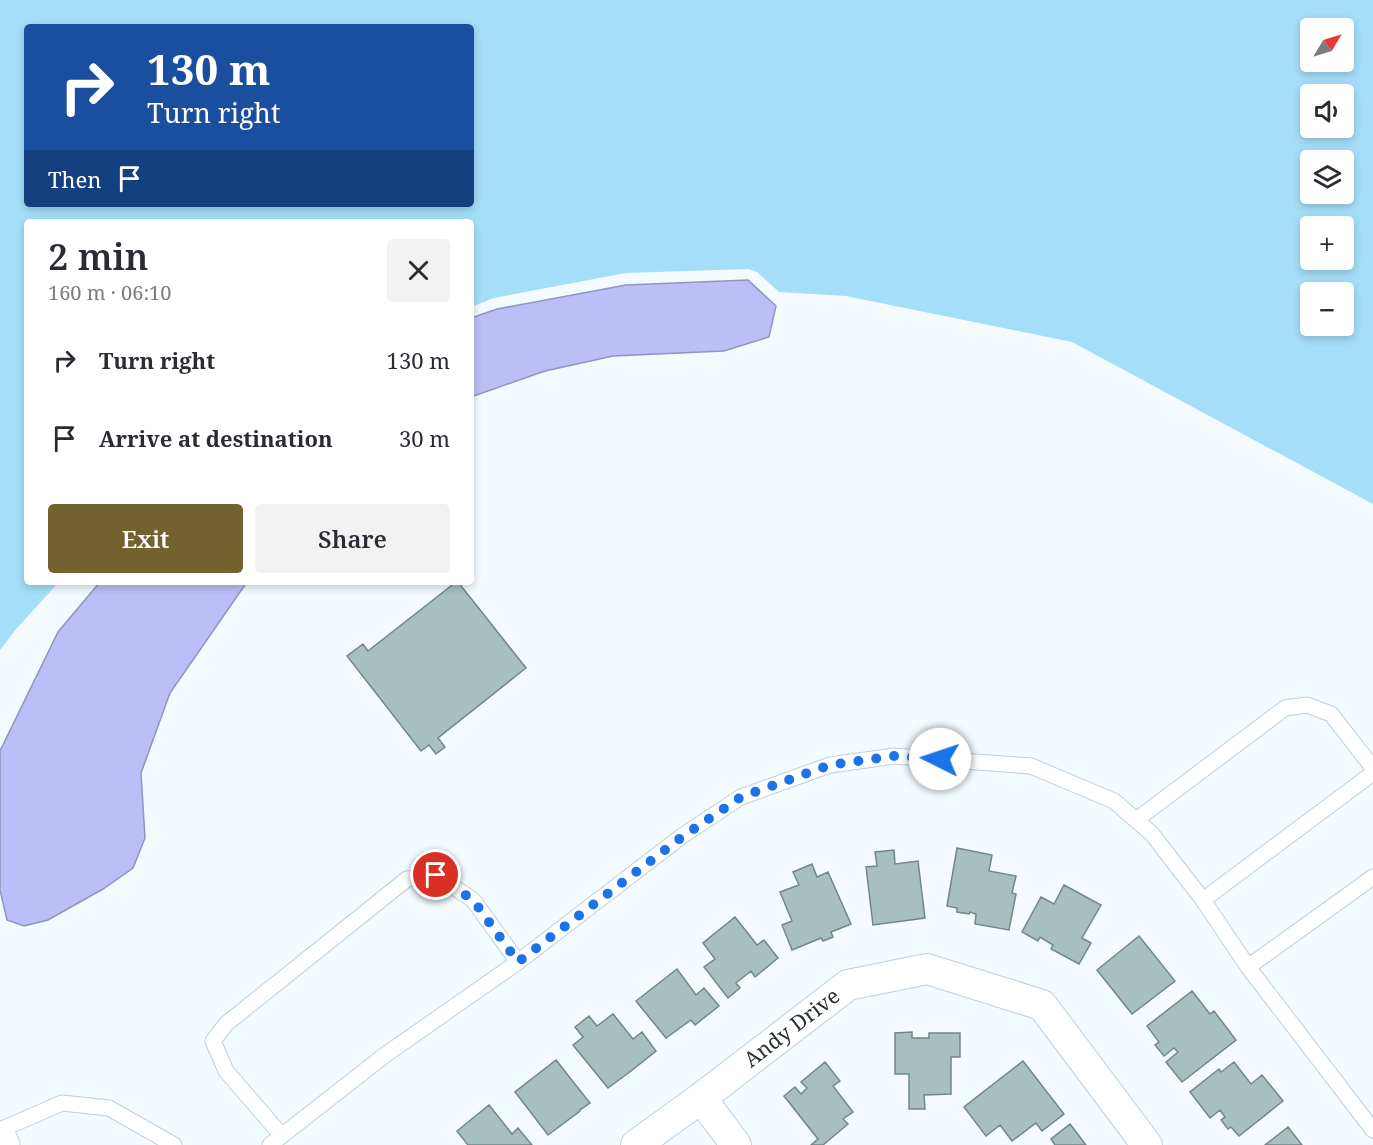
<!DOCTYPE html>
<html lang="en">
<head>
<meta charset="utf-8">
<style>
  body { margin:0; font-family:"Noto Serif",serif; background:#f2f2f3; color:#2b2b33; height:100vh; display:flex; flex-direction:column; font-size:22px; white-space:nowrap }
  * { box-sizing:border-box; margin:0 }
  p { font-size:20px; color:#7c7c81 }
  .icon { flex:none; width:33px; height:33px; fill:none; stroke:currentColor; stroke-width:2; stroke-linecap:round; stroke-linejoin:round }
  .map { position:relative; flex:1; overflow:hidden }
  .panel { position:absolute; left:24px; top:219px; width:450px; height:366px; display:flex; flex-direction:column; background:#fff; border-radius:6px; box-shadow:0 3px 9px #0003 }
  .panel>* { flex:none }
  .top-card { position:absolute; left:24px; top:24px; width:450px; height:183px; border-radius:6px; box-shadow:0 3px 9px #0003; background:#1a4fa0; color:#fff; overflow:hidden }
  .needle { width:39px; rotate:52deg }
  .controls { position:absolute; left:1300px; top:18px; display:grid; gap:12px }
  .controls a { display:grid; place-items:center; width:54px; height:54px; border-radius:6px; background:#fff; box-shadow:0 3px 9px #0003; font-size:30px }
  .pin { position:absolute; display:grid; place-items:center; width:51px; height:51px; color:#fff; margin:-26px; border:3px solid #fff; border-radius:50%; box-shadow:0 2px 6px #0007 }
  .me { position:absolute; width:66px; margin:-33px; rotate:274deg; stroke-linejoin:round; filter:drop-shadow(0 0 4px #0008) }
  .turn { display:flex; align-items:center; gap:21px; height:126px; padding:0 24px; font-size:27px }
  .turn .icon { width:78px; height:78px; stroke-width:2.5 }
  .turn b { display:block; font-size:42px; line-height:51px }
  .then { display:flex; align-items:center; height:57px; padding:0 24px; background:#0003; gap:12px; font-size:22px }
  .round { display:grid; place-items:center; flex:none; width:63px; height:63px; border-radius:6px; background:#f2f2f3 }
  .overview { display:flex; align-items:center; justify-content:space-between; height:102px; padding:0 24px }
  h1 { font-size:36px; font-weight:600; line-height:45px }
  .button { display:flex; gap:12px; margin-top:auto; padding:12px 24px }
  .button a { flex:1; height:69px; border-radius:6px; background:#736230; color:#fff; font-size:24px; font-weight:600; line-height:69px; text-align:center }
  .button a+a { background:#f2f2f3; color:#2b2b33 }
  ul { padding:0; list-style:none }
  li { display:flex; align-items:center; gap:18px; height:78px; padding:0 24px }
  li div { flex:1 }
  li b { display:block; font-size:22px }
  li em { font-style:normal }
  .map>svg:first-child { display:block }
</style>
</head>
<body>
<div class="map">
<svg width="1373" height="1145" viewBox="0 0 1373 1145">
  <rect width="100%" height="100%" fill="#f3fbff"/>
  <!-- green -->
  <path fill="#a5def9" fill-rule="evenodd" d="M0 0H1373V504L1072 342 846 296 779 292 757 272 749 269 626 273 494 298 471 307V222H27V582H59L17 628 0 650ZM27 27H471V204H27ZM1311 28H1344V62H1311ZM1311 94H1344V128H1311ZM1311 160H1344V194H1311ZM1311 226H1344V260H1311ZM1311 292H1344V326H1311Z"/>
  <!-- water -->
  <path fill="#bdbef7" stroke="#9194bc" stroke-width="1.5" d="M748 280 776 306 769 337 724 351 613 356 545 371 471 397V318L497 309 626 285Z
    M100 582H247L170 693 141 773 145 838 133 868 103 889 48 920 24 926 7 920 0 890V751L58 632Z"/>
  <!-- building -->
  <path fill="#a8bfc0" stroke="#718788" stroke-width="1.5" d="M456 582H458L526 668 438 738 445 747 436 754 429 745 421 751 347 656 363 644 368 651Z
    M957 848 992 855 989 871 1016 876 1012 893 1016 894 1009 930 975 924 976 914 970 912 969 914 957 912V908L947 906Z
    M894 850 895 864 918 861 925 918 873 925 866 867 877 866 875 852Z
    M812 864 817 877 828 872 851 924 831 932 833 937 823 941 821 938 792 950 782 925 792 921 780 892 799 885 793 872Z
    M1064 885 1101 905 1082 938 1091 943 1079 964 1051 949 1053 945 1040 937 1038 941 1022 932 1041 897 1054 904Z
    M735 917 757 945 764 940 778 958 755 977 751 971 736 983 740 988 728 998 704 967 715 959 703 943Z
    M1139 936 1175 981 1132 1014 1097 970Z
    M677 969 696 995 704 988 719 1006 695 1025 691 1020 666 1038 636 1001Z
    M1192 991 1210 1014 1214 1011 1236 1040 1182 1082 1166 1062 1178 1052 1174 1048 1164 1056 1155 1045 1159 1042 1147 1026Z
    M613 1014 633 1039 642 1032 656 1051 631 1071 608 1088 573 1045 583 1037 575 1027 589 1016 597 1026Z
    M912 1032V1038H929V1033H960V1057H951V1094L924 1095 925 1109H909V1074H895V1033Z
    M556 1060 590 1103 580 1110V1111L548 1135 515 1092Z
    M1023 1061 1064 1114 1042 1131 1036 1123 1012 1141 1000 1125 986 1136 964 1107Z
    M825 1062 840 1081 833 1086 853 1112 843 1119 848 1124 823 1145H811L818 1139 784 1096 795 1087 801 1094 807 1088 801 1082Z
    M1234 1062 1251 1084 1262 1075 1283 1101 1239 1136 1231 1127 1228 1129 1221 1120 1225 1117 1220 1110 1210 1118 1190 1092 1219 1069 1221 1072Z
    M489 1105 512 1134 518 1128 532 1145H468L457 1131Z
    M1070 1124 1086 1145H1055L1051 1139Z
    M1288 1127 1302 1145H1265Z"/>
  <g fill="none" stroke-linecap="round" stroke-linejoin="round">
    <!-- lane casing -->
    <g stroke="#bcd0da" stroke-width="17">
      <path id="lane" d="M1136 820 1285 708 1307 705 1331 714 1373 768
        M1203 900 1373 773
        M1248 967 1373 877
        M0 1130 62 1103 109 1108 174 1145
        M282 1136 226 1071 213 1041 226 1024 407 879 436 875 473 900 518 962
        M270 1145 385 1055 518 962 682 836 741 797 830 765 894 756 1031 766 1114 801 1152 834 1203 900 1248 967 1373 1130"/>
    </g>
    <!-- street casing -->
    <g stroke="#bcd0da" stroke-width="32">
      <g id="street">
        <path d="M701 1098 736 1145"/>
        <path id="s1" d="M636 1145 701 1098 848 985 927 969 1042 1005 1147 1145"/>
      </g>
    </g>
    <!-- secondary casing -->
    <g stroke="#bcd0da" stroke-width="35">
      <path id="secondary" d="M0 1139 3 1145"/>
    </g>
    <!-- lane -->
    <use href="#lane" stroke="#fff" stroke-width="15"/>
    <!-- street -->
    <use href="#street" stroke="#fff" stroke-width="30"/>
    <!-- secondary -->
    <use href="#secondary" stroke="#fff" stroke-width="33"/>
  </g>
  <g fill="none" stroke-linecap="round" stroke-linejoin="round">
    <!-- route -->
    <path stroke="#1a73e8" stroke-width="10" stroke-dasharray="0 18" d="M436 875 473 900 518 962 682 837 741 797 830 765 894 756 940 759"/>
  </g>
  <g text-anchor="middle" stroke-width="5" stroke-linejoin="round" paint-order="stroke">
    <!-- street labels -->
    <g font-size="21" fill="#293134" stroke="#fff">
      <text dy="7" stroke="none"><textPath href="#s1" startOffset="195">Andy Drive</textPath></text>
    </g>
  </g>
</svg>
<div class="controls">
<a><svg class="needle" viewBox="-14 -14 28 28"><path d="M0-13l5 13h-10z" fill="#e53935"/><path d="M0 13l5-13h-10z" fill="#7c7c81"/></svg></a>
<a><svg class="icon" aria-label="sound" viewBox="0 0 24 24"><path d="M4 9h4l5-4v14l-5-4H4zM17 9q2 3 0 6"/></svg></a>
<a><svg class="icon" aria-label="layers" viewBox="0 0 24 24"><path d="M12 4l9 5-9 5-9-5zM3 14l9 5 9-5"/></svg></a>
<a>+</a>
<a>−</a>
</div>
<div class="pin" style="left:436px;top:875px;background:#d93025"><svg class="icon" aria-label="arrive" viewBox="0 0 24 24"><path d="M6 21V4h12l-3 4 3 4H6"/></svg></div>
<svg class="me" style="left:940px;top:759px" viewBox="-20 -20 40 40"><circle r="19" fill="#fff"/><path d="M0-13L10 11 0 6-10 11z" fill="#1a73e8"/></svg>
<div class="top-card">
<div class="turn"><svg class="icon" aria-label="right" viewBox="0 0 24 24"><path d="M7 20v-9h11M14 6l5 5-5 5"/></svg><div><b>130 m</b>Turn right</div></div>
<div class="then">Then<svg class="icon" aria-label="arrive" viewBox="0 0 24 24"><path d="M6 21V4h12l-3 4 3 4H6"/></svg></div>
</div>
<section class="panel">
<div class="overview"><div><h1>2 min</h1><p>160 m · 06:10</p></div><a class="round"><svg class="icon" aria-label="close" viewBox="0 0 24 24"><path d="M6 6l12 12M18 6L6 18"/></svg></a></div>
<ul>
<li><svg class="icon" aria-label="right" viewBox="0 0 24 24"><path d="M7 20v-9h11M14 6l5 5-5 5"/></svg><div><b>Turn right</b></div><em>130 m</em></li>
<li><svg class="icon" aria-label="arrive" viewBox="0 0 24 24"><path d="M6 21V4h12l-3 4 3 4H6"/></svg><div><b>Arrive at destination</b></div><em>30 m</em></li>
</ul>
<div class="button"><a>Exit</a><a>Share</a></div>
</section>
</div>
</body>
</html>
